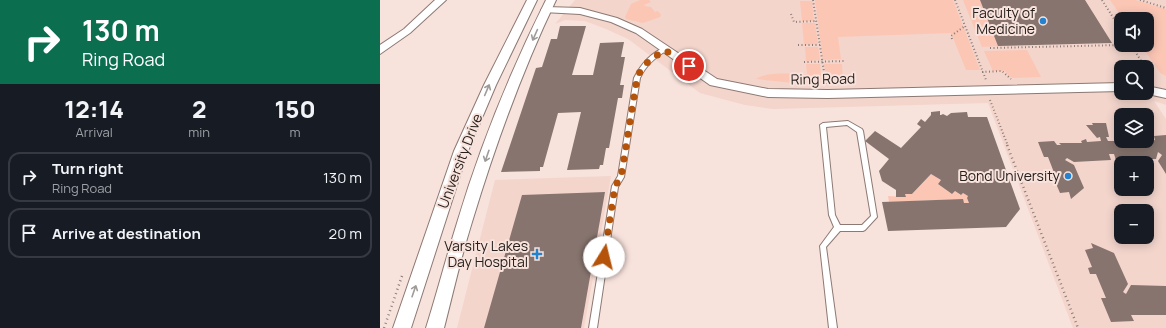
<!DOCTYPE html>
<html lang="en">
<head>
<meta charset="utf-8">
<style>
  body { margin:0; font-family:Manrope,sans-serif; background:#20242c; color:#f1f3f6; height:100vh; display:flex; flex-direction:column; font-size:15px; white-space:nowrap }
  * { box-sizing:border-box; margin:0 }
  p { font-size:13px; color:#9ea1a6 }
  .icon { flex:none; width:22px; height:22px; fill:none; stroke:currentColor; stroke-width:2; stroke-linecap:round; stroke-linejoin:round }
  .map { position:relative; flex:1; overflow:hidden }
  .panel { display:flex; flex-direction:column; background:#171b24; width:380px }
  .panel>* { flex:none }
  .hud { background:#0b6e4f; color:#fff; overflow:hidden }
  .controls { position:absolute; left:734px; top:12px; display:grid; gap:8px }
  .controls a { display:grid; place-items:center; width:40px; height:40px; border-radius:8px; background:#171b24; box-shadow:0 2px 10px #0003; font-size:20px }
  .pin { position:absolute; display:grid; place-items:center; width:34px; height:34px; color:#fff; margin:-17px; border:2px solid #fff; border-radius:50%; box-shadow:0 1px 4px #0007 }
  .me { position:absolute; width:44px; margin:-22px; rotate:9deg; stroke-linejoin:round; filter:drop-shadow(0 0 3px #0008) }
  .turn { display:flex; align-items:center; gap:14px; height:84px; padding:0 16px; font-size:18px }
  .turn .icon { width:52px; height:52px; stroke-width:2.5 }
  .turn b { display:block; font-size:28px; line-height:34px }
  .eta { display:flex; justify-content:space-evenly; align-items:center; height:68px; text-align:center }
  .eta b { font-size:24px; font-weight:800; line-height:28px }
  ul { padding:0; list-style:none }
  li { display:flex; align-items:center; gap:12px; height:50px; margin:0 8px 6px; padding:0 8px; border:2px solid #363941; border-radius:12px }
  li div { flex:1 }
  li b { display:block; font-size:15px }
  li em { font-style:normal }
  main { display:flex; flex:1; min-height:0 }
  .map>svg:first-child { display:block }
</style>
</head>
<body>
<main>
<section class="panel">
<div class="hud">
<div class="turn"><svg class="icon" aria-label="right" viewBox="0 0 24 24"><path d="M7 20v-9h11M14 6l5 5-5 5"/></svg><div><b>130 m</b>Ring Road</div></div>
</div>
<div class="eta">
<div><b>12:14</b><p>Arrival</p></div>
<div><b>2</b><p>min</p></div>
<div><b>150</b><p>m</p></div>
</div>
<ul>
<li><svg class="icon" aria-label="right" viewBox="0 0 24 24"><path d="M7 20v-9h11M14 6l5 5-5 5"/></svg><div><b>Turn right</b><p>Ring Road</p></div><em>130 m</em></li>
<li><svg class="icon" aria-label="arrive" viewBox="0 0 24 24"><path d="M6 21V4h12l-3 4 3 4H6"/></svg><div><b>Arrive at destination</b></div><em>20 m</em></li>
</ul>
</section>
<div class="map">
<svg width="786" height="328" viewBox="0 0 786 328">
  <rect width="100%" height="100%" fill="#f8e2dc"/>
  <!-- built -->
  <path fill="#f3d5cc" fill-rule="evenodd" d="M195 0H786V105L774 101 786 119V328H693L608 103 393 109 365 105 320 93 248 39 226 29 205 21 185 20 175 24ZM741 19H767V45H741ZM741 67H767V93H741ZM741 115H767V141H741ZM741 163H767V189H741ZM741 211H767V237H741Z
    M231 176 204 328H77L115 180Z"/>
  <!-- green -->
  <path fill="#fcc6b5" d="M260 0H269L271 2 264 5 265 6 271 7 275 12 278 11 281 15 280 17 263 23 246 19 245 17 251 4Z
    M435 0H573L600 70H586L571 33 458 37 461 59 443 60Z
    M583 0H600L618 46 602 47Z
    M730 0H755L786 9V76L780 73 761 45H767V19H743Z
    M420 1H432L434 21H422Z
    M422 23H435L438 44 424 45Z
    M425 47H438L440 60 426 61Z
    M647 50 661 77 634 78 630 77 625 71H613L604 51Z
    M426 64H440L442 83H413L376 79C386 71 414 74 427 74Z
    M444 64H462L463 81 447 82Z
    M551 174 561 180 558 184 572 194 575 191 580 195 583 193 588 196 587 198 589 203H584L582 199 509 202 508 196 526 197 525 194H532Z"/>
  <!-- building -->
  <path fill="#87746e" d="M600 0H705L732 43 618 46Z
    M180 26H206L192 75H213L220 43 244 42 241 57H245L240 85H244L242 98H238L229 148H226L223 165H220L219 169 187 170 201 112 178 113 163 167H160V171L121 172 156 68 162 67 171 39H177Z
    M560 111V115H561L563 114 567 116 571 113 587 112 588 117H607L640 209 626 227 508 231 502 202 583 199 584 203H589L587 198 588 196 583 193 581 195 575 191 572 194 558 184 561 180 551 174 532 194H525L526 197H516V190L502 181 499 171 509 159 485 141 495 131 521 148 541 127 537 124 541 119 545 122 551 115V112Z
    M712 123H726L729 137H726L728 141H767V139L770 138 772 141 775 140 774 136 786 135V174L778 161 782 155 778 152 776 159 736 160 734 154H729L731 160 694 162 687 158 685 160 694 165 704 188 691 199 689 192 680 193 674 179H672L671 174 675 175 668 157H664L658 142 674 141 677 145H681L679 143H702L701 141 706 139 707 142 721 141 720 137 717 138 706 125H713Z
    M225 192 201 328H104L142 195Z
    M711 243 734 253 748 284 743 292 746 294 751 285 786 286V315H751L754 321 731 322 721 298H726L716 274H710L708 268 712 267 705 250 713 248Z"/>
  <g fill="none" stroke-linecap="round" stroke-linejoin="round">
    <!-- service casing -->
    <g stroke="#8c7973" stroke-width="2">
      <path id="service" d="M285 47 287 48V50C275 58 266 65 260 78L244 177 238 187 217 328H209L232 186 238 176 254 78C261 64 271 53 285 47Z
        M468 121 482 129 483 131 497 217 485 230 483 231H460L446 247 457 328H449L440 246 454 227 449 215 440 125 443 123ZM467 125 477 132 491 216 482 225H460L455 215 446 127Z"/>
    </g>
    <!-- minor casing -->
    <g stroke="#8c7973" stroke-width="2">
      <path id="minor" d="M55 0H66L30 33 0 54V45L24 29Z
        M166 7 200 8 237 18 262 29 337 79 388 89 448 90 741 83V91L448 98 388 97 330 85 256 33 231 22 200 14 163 12 161 10 163 8Z
        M767 86 786 90V98L763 93H767Z"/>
    </g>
    <!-- tertiary casing -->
    <g stroke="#8c7973" stroke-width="2">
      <path id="tertiary" d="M147 0H157L116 85 88 151 31 328H13L74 151 104 85Z
        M166 0H176C142 71 115 146 92 222 81 257 73 293 64 328H46C57 293 66 258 77 223 100 146 130 72 166 0Z"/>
    </g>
    <!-- path-far1 -->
    <path stroke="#8a7c78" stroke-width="2" stroke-dasharray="1 2.5" stroke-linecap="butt" d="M433 0 446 85
      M575 0 606 80
      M722 0 741 30
      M760 0 786 8
      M411 14 414 22 437 21
      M572 39 571 36 585 26
      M418 45H440
      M751 45 765 67
      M610 48 741 45
      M424 62 466 61
      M767 71 773 80
      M602 72 622 71 631 79
      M610 100 628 146"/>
    <!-- path -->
    <path stroke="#8a7c78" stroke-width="2.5" stroke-dasharray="1 3.5" stroke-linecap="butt" d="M627 145 698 328
      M4 328 22 276"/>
    <!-- service -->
    <use href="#service" fill="#fff" fill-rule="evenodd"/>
    <!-- minor -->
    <use href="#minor" fill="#fff" fill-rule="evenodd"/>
    <!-- tertiary -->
    <use href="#tertiary" fill="#fff" fill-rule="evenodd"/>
  </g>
  <!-- one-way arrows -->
  <defs><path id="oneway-shaft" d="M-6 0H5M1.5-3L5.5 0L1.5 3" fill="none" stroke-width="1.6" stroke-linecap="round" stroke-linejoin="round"/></defs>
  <g stroke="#9e9b99">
    <use href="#oneway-shaft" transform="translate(155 35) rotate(114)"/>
    <use href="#oneway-shaft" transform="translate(107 90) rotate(-67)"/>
    <use href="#oneway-shaft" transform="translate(107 156) rotate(109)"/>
    <use href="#oneway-shaft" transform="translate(34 291) rotate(-71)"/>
  </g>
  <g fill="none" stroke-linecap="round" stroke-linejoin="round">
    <!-- route -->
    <path stroke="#b45309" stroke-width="7" stroke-dasharray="0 12.6" d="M224 257 235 186 241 177 257 78C263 63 273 58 285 50L309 66"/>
  </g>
  <!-- markers -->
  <g fill="#2483cf" stroke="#f8e2dc" stroke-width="1.5">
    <circle cx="663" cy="21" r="4"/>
    <circle cx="688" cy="176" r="4"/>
    <path d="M155 248h4v4h4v4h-4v4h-4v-4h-4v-4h4z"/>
  </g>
  <g text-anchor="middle" stroke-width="4" stroke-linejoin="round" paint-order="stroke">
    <!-- poi labels -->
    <g font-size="14" fill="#27201d" stroke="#f8e2dc" text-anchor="end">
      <text x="655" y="18">Faculty of<tspan x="655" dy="16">Medicine</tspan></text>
      <text x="680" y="181">Bond University</text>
      <text x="148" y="251">Varsity Lakes<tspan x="148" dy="16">Day Hospital</tspan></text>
    </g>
    <!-- street labels -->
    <g font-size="14" fill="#27201d" stroke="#f8e2dc">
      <text transform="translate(443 79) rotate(-1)" y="5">Ring Road</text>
      <text transform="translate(80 161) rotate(-69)" y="5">University Drive</text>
    </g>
  </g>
</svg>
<div class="controls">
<a><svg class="icon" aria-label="sound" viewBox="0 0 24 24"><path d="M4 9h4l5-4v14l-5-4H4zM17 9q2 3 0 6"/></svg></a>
<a><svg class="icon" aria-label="search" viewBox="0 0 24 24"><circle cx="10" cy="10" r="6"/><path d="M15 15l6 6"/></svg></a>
<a><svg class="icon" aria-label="layers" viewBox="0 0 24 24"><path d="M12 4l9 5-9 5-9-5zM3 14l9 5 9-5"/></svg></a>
<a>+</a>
<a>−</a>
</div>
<div class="pin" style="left:309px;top:66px;background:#d93025"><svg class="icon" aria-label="arrive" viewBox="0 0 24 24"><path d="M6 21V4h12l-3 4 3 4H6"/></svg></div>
<svg class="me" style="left:224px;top:257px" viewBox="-20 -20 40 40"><circle r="19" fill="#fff"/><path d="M0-13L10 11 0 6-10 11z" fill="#b45309"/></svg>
</div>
</main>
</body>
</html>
